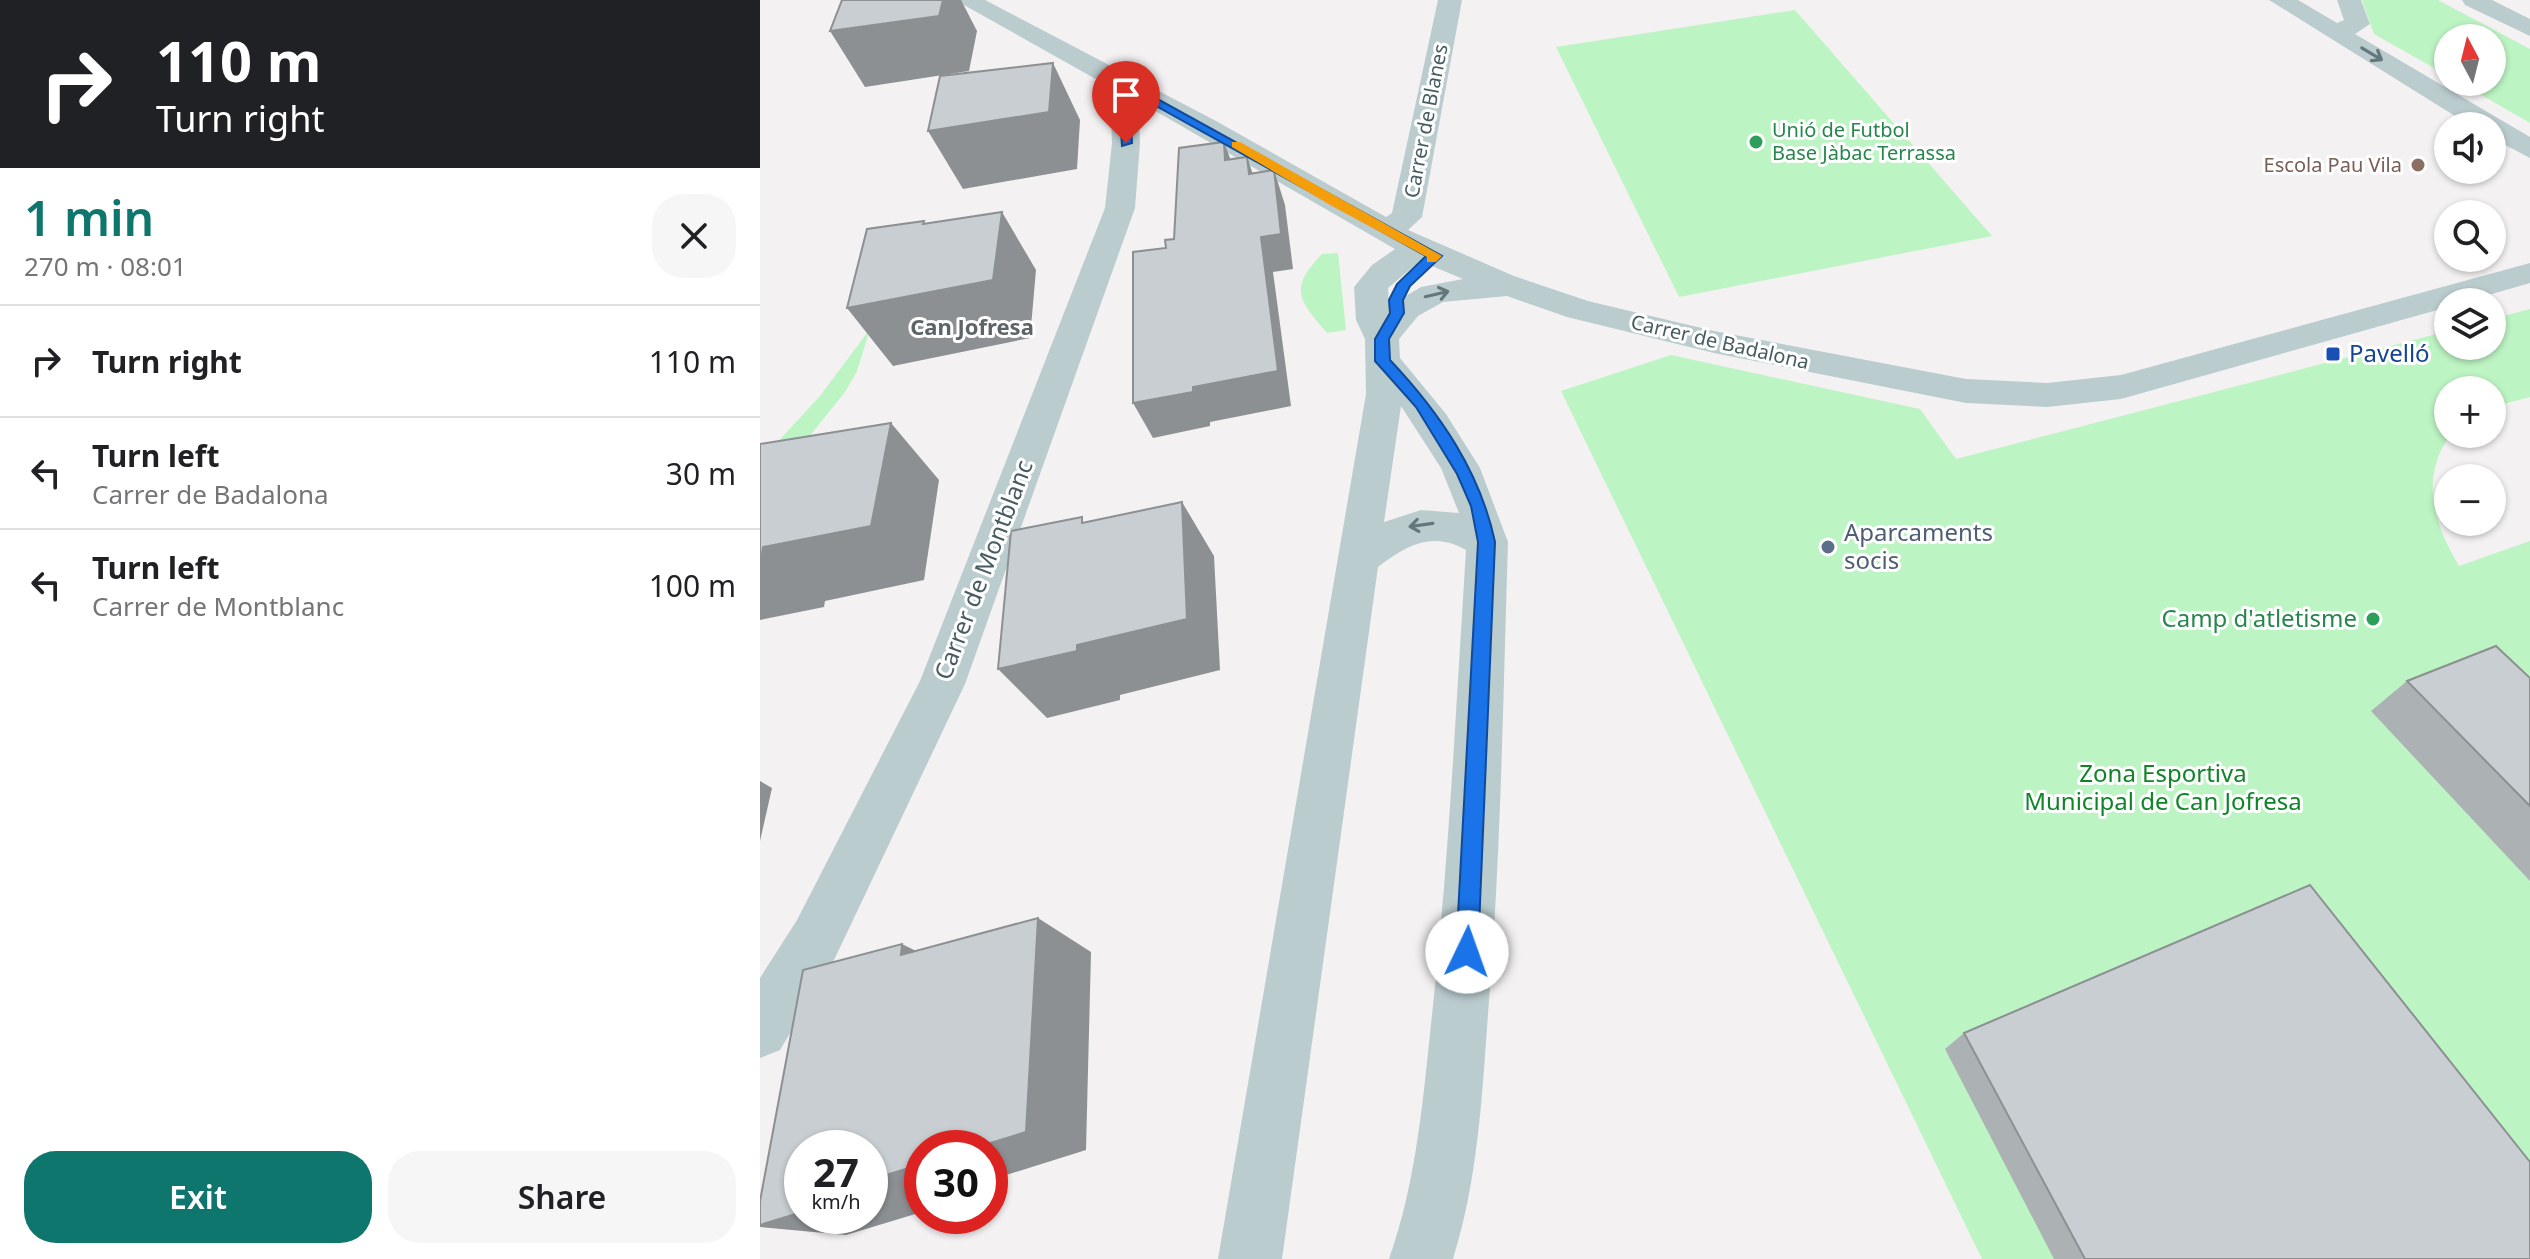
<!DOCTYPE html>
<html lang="en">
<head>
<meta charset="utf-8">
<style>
  body { margin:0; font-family:"Noto Sans",sans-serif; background:#f6f6f6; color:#202124; height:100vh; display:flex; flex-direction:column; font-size:30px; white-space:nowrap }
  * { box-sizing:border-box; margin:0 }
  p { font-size:26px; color:#757577 }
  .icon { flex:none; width:44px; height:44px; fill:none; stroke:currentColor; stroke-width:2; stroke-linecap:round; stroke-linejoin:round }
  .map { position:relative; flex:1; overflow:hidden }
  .sheet { display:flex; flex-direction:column; background:#fff; width:760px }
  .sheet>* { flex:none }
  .top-card { background:#202124; color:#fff; overflow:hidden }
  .needle { width:52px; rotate:353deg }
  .buttons { position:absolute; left:1674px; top:24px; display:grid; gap:16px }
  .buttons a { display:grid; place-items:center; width:72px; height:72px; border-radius:50%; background:#fff; box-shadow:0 2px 6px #0004; font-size:40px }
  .speed { position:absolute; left:24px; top:1130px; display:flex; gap:16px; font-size:40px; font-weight:700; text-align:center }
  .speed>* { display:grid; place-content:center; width:104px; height:104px; border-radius:50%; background:#fff; box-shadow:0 2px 6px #0004; line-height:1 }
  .speed small { font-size:20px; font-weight:400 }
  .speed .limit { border:12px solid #d22; background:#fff; color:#111 }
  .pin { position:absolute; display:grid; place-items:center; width:68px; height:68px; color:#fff; margin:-82px -34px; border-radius:50% 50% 50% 0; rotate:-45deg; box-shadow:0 0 8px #0007 }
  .pin .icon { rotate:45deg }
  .me { position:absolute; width:88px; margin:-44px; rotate:3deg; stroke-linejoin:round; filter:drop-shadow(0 0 6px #0008) }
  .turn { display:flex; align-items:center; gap:28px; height:168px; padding:0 24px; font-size:36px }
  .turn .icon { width:104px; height:104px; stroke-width:2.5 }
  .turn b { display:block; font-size:56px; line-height:68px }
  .round { display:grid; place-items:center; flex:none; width:84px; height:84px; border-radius:32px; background:#f6f6f6 }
  .overview { display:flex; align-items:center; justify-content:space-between; height:136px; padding:0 24px }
  h1 { font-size:48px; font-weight:600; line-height:60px; color:#0f766e }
  .cta { display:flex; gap:16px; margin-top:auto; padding:16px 24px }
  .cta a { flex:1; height:92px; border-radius:32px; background:#0f766e; color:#fff; font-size:32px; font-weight:600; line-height:92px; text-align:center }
  .cta a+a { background:#f6f6f6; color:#202124 }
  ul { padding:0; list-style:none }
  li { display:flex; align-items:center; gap:24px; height:112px; padding:0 24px; border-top:2px solid #e0e0e0 }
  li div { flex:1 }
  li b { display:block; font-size:30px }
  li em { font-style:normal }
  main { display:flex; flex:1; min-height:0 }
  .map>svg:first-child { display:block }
</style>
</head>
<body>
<main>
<section class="sheet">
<div class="top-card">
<div class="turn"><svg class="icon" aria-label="right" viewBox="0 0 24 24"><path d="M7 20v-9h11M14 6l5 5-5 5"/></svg><div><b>110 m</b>Turn right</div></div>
</div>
<div class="overview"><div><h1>1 min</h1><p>270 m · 08:01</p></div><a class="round"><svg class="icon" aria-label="close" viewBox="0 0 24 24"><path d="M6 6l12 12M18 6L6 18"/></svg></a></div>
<ul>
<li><svg class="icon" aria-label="right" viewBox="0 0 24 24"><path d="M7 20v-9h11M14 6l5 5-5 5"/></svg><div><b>Turn right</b></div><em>110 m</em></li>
<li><svg class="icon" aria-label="left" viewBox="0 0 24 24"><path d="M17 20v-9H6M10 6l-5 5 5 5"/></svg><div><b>Turn left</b><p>Carrer de Badalona</p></div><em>30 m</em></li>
<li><svg class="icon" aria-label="left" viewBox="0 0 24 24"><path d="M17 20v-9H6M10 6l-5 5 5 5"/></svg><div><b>Turn left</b><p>Carrer de Montblanc</p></div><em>100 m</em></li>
</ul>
<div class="cta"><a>Exit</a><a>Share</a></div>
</section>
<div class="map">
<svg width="1770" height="1259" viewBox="0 0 1770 1259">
  <rect width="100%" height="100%" fill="#f4f1f2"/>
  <!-- green -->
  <path fill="#bdf4c3" d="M1602 0H1678L1770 49V123L1699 82H1732V38H1688V76L1614 34Z
    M1035 10 1232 236 919 297 796 47Z
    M578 253 586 330 567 333C539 300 528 289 562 254Z
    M1770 309V397L1732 407V390H1688V434H1691C1659 477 1674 524 1699 566L1770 541V1259H1222L801 391 911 355 1160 409 1196 459 1688 331V346H1732V319Z
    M110 329 97 371 85 392 0 498V461L60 396Z"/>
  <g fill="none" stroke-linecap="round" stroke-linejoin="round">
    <!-- street -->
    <path fill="#bbcccf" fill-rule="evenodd" d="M195 0H225L456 121 626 217 632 213 678 0H702L662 217 648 230 754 276 828 301 954 331 1206 379 1287 383 1361 375 1770 263V283L1704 302H1688V307L1361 399 1287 407 1206 403 954 353 807 317 747 296 683 302 658 316 639 339 640 358 686 414 720 468 748 542C743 699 741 857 728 1014 722 1097 718 1179 693 1259H629C657 1180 663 1098 672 1015 689 860 696 705 706 550 672 531 647 545 618 567L522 1259H458L606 394 605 339 596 320 594 287 612 265 635 249 378 101 380 143 375 208 205 684 75 958 20 1050 0 1058V978L37 920 160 681 345 208 352 143 350 87ZM660 261 703 279 661 287 629 306 628 288ZM641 406 681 468 699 513 661 510 624 522Z
      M1509 0H1538L1577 23 1584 20 1577 0H1601L1610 24 1595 34 1770 137V158L1732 138V126H1711Z
      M1702 0H1732L1770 19V36L1705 5Z"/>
  </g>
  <!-- wall -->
  <path fill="#acb1b4" d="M1770 678V881L1611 711 1647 681Z
    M1204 1033 1770 1259H1294L1185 1049Z"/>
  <!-- shaded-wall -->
  <path fill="#8c9092" d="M183 0H201L217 31 209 71 105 87 70 31Z
    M293 63 320 120 317 169 203 189 168 131Z
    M464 142 477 177 465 160Z
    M487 157 499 192 489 174Z
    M514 170 525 205 533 269 513 272 531 406 450 422V426L393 438 373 403 433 387Z
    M242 212 276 270 270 338 133 366 87 308Z
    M131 423 179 480 164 580 65 601 64 607 0 620V554L3 547Z
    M422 502 454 556 460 670 360 695V700L287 718 238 669 317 645Z
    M0 781 12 788 0 841Z
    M278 918 331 952 326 1150 230 1180V1148H214Z
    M142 944 208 977 141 955Z
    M162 1164V1212L86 1235 0 1227V1225L42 1212V1216H110V1180Z"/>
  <!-- building -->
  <path fill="#c8ced1" stroke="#8c9092" stroke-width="2" d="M82 0H183L179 16 70 31Z
    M293 63 289 112 168 131 180 76Z
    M464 142 465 160 487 157 489 174 514 170 521 234 501 237 518 371 433 387V392L373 403V252L406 248 405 240 414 239 419 148Z
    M242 212 233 280 87 308 107 229 164 221 163 224Z
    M131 423 111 526 3 547 2 554H0V444Z
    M422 502 427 619 317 645V651L238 669 251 531 322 517V523Z
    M1736 646 1770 678V806L1647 681Z
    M1550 885 1770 1162V1259H1325L1204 1033Z
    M278 918 266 1132 214 1148H162V1164L110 1180V1148H42V1212L0 1225V1201L43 970 142 944 141 955Z"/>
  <!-- one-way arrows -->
  <defs><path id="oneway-shaft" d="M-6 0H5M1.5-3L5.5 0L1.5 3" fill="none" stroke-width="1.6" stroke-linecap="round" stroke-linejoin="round" transform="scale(2)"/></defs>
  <g stroke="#64787c">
    <use href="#oneway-shaft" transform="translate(1612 54) rotate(31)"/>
    <use href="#oneway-shaft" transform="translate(677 294) rotate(-13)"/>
    <use href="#oneway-shaft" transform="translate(661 525) rotate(172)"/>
  </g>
  <!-- route -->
  <path fill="#1a73e8" stroke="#114b97" stroke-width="2" d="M363 80 682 256 650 286 643 300 644 313 629 339 630 360C679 412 720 471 735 542L718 952 715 960 707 963 699 960 696 952 718 542 711 506 697 474 656 407 615 361V339L630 313 629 300 637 284 666 256 369 91 372 143 362 146 358 83Z"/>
  <!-- slow -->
  <path fill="#f59e0b" d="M472 142H480L682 256 676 262H667V257L572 206 472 147Z"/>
  <!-- markers -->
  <g fill="#2e9e5b" stroke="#fff" stroke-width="3">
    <circle cx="996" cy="142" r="8"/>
    <circle cx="1613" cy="619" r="8"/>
  </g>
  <circle fill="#8d6e63" stroke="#fff" stroke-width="3" cx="1658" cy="165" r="8"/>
  <rect fill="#1a4fb4" stroke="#fff" stroke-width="3" x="1565" y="346" width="16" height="16" rx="4"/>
  <circle fill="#5c6f8a" stroke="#fff" stroke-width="3" cx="1068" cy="547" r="8"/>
  <g text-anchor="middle" stroke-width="6" stroke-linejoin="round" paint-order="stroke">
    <!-- far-street labels -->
    <g font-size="20" fill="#475c61" stroke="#fff">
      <text transform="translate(666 121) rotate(-79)" y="7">Carrer de Blanes</text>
      <text transform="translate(960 342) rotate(13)" y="7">Carrer de Badalona</text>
    </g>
    <!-- far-leisure labels -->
    <g font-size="20" fill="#27864d" stroke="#fff" text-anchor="start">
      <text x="1012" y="137">Unió de Futbol<tspan x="1012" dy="23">Base Jàbac Terrassa</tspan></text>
    </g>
    <!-- far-education labels -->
    <g font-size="20" fill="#785e54" stroke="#fff" text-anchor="end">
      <text x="1642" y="172">Escola Pau Vila</text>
    </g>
    <!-- far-neighbourhood labels -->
    <g font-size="22" font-weight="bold" fill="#5d6467" stroke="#fff">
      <text x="212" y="335">Can Jofresa</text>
    </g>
    <!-- transit labels -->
    <g font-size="24" fill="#164399" stroke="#fff" text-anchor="start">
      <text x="1589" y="362">Pavelló</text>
    </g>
    <!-- service labels -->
    <g font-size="24" fill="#4e5e75" stroke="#fff" text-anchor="start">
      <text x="1084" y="541">Aparcaments<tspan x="1084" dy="28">socis</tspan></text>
    </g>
    <!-- street labels -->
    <g font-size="24" fill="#475c61" stroke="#fff">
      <text transform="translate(224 570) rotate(-69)" y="8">Carrer de Montblanc</text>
    </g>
    <!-- leisure labels -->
    <g font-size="24" fill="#27864d" stroke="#fff" text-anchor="end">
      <text x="1597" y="627">Camp d'atletisme</text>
    </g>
    <!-- park labels -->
    <g font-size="24" fill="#0f8429" stroke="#fff">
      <text x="1403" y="782">Zona Esportiva<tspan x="1403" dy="28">Municipal de Can Jofresa</tspan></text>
    </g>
  </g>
</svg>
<div class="buttons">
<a><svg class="needle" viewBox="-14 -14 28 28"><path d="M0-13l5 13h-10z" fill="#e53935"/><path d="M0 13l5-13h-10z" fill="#757577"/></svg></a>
<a><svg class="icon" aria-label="sound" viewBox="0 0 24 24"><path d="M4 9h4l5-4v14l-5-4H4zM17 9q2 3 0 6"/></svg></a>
<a><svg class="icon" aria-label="search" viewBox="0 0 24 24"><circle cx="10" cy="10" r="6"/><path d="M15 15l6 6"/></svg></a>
<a><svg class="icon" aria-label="layers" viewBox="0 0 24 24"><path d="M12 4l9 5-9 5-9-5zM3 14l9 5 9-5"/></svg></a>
<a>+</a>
<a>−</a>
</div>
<div class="speed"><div>27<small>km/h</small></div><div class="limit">30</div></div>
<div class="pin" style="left:366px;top:143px;background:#d93025"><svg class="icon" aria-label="arrive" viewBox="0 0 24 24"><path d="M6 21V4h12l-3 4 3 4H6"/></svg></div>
<svg class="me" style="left:707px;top:952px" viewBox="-20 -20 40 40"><circle r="19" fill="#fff"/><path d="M0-13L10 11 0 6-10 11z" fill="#1a73e8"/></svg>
</div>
</main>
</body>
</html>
